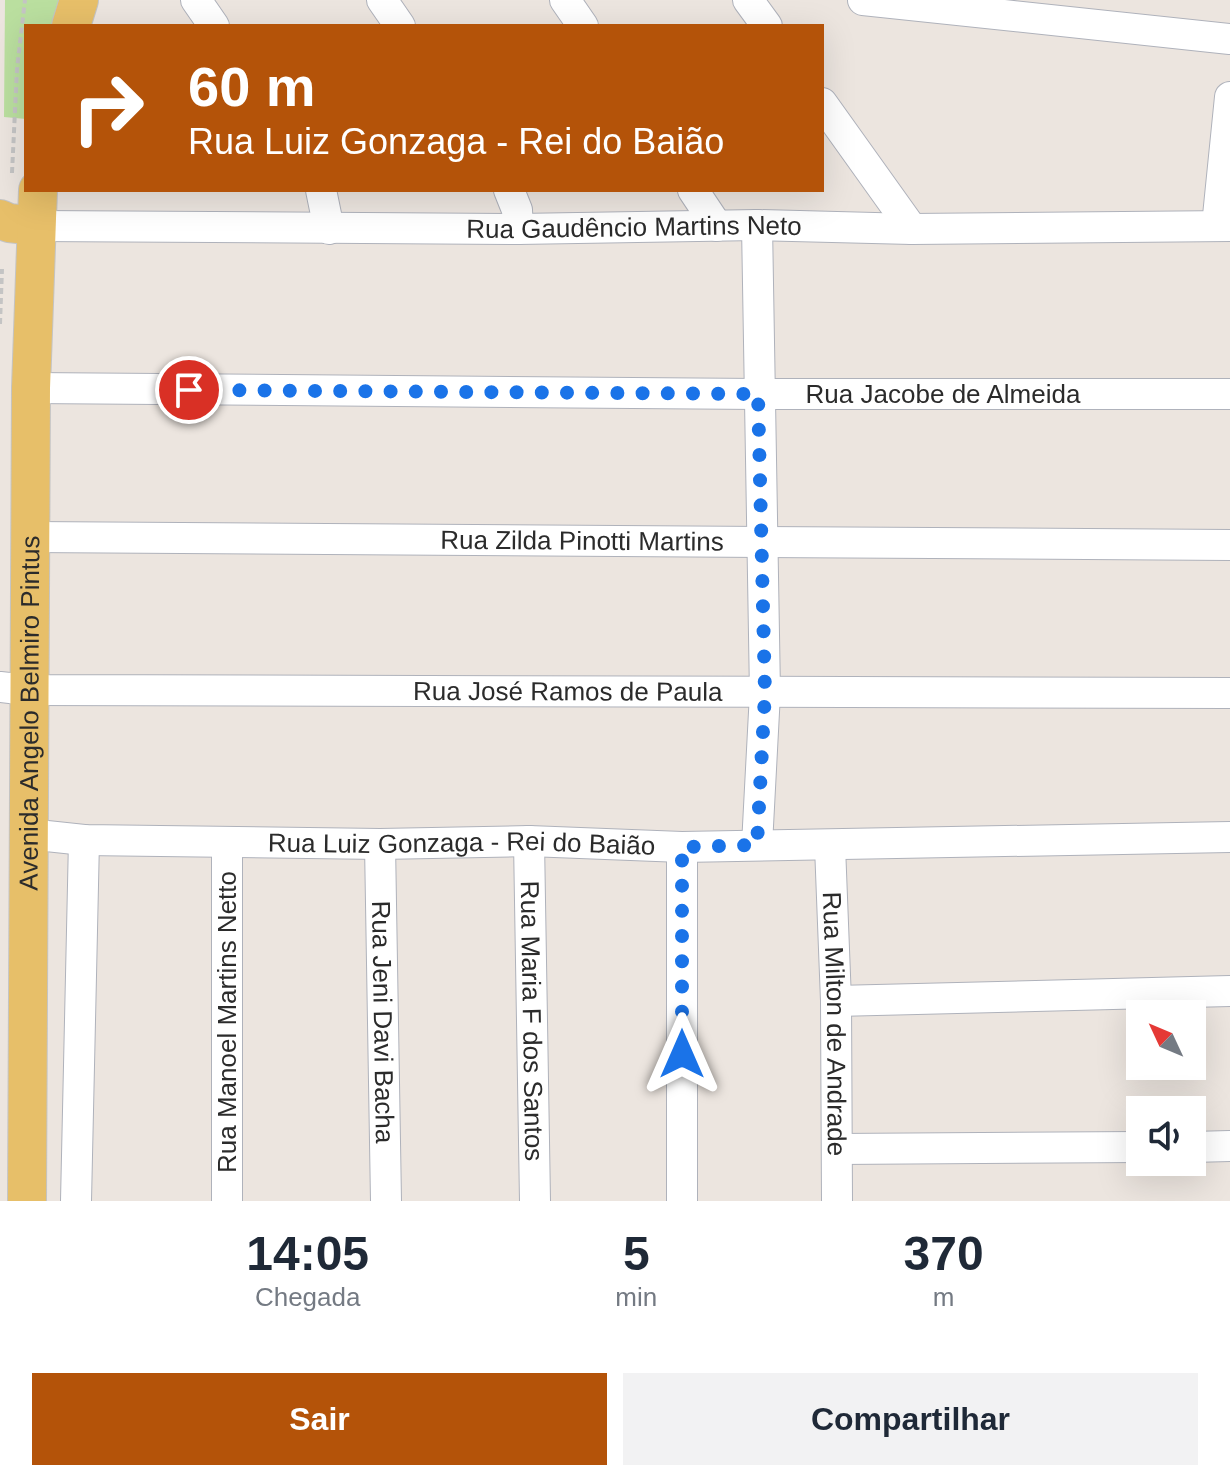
<!DOCTYPE html>
<html lang="pt">
<head>
<meta charset="utf-8">
<style>
  body { margin:0; font-family:Arial,sans-serif; background:#f2f2f3; color:#1f2937; height:100vh; display:flex; flex-direction:column; font-size:30px; white-space:nowrap }
  * { box-sizing:border-box; margin:0 }
  p { font-size:26px; color:#747a83 }
  .icon { flex:none; width:44px; height:44px; fill:none; stroke:currentColor; stroke-width:2; stroke-linecap:round; stroke-linejoin:round }
  .map { position:relative; height:1201px; overflow:hidden }
  .side { display:flex; flex-direction:column; background:#fff; flex:1 }
  .side>* { flex:none }
  .top-card { position:absolute; left:24px; top:24px; width:800px; height:168px; border-radius:0px; box-shadow:0 8px 32px #0002; background:#b45309; color:#fff; overflow:hidden }
  .needle { width:52px; rotate:314deg }
  .buttons { position:absolute; left:1126px; top:1000px; display:grid; gap:16px }
  .buttons a { display:grid; place-items:center; width:80px; height:80px; border-radius:0px; background:#fff; box-shadow:0 8px 32px #0002; font-size:40px }
  .pin { position:absolute; display:grid; place-items:center; width:68px; height:68px; color:#fff; margin:-34px; border:4px solid #fff; border-radius:50%; box-shadow:0 2px 8px #0007 }
  .me { position:absolute; width:88px; margin:-44px; rotate:0deg; stroke-linejoin:round; filter:drop-shadow(0 0 6px #0008) }
  .turn { display:flex; align-items:center; gap:28px; height:168px; padding:0 32px; font-size:36px }
  .turn .icon { width:104px; height:104px; stroke-width:2.5 }
  .turn b { display:block; font-size:56px; line-height:68px }
  .eta { display:flex; justify-content:space-evenly; align-items:center; height:136px; text-align:center }
  .eta b { font-size:48px; font-weight:700; line-height:56px }
  .action { display:flex; gap:16px; margin-top:auto; padding:16px 32px }
  .action a { flex:1; height:92px; border-radius:0px; background:#b45309; color:#fff; font-size:32px; font-weight:700; line-height:92px; text-align:center }
  .action a+a { background:#f2f2f3; color:#1f2937 }
  .map>svg:first-child { display:block }
</style>
</head>
<body>
<div class="map">
<svg width="1230" height="1201" viewBox="0 0 1230 1201">
  <rect width="100%" height="100%" fill="#ece5df"/>
  <!-- green -->
  <path fill="#badf9f" d="M5 0H70L63 26H26V119L4 117Z"/>
  <g fill="none" stroke-linecap="round" stroke-linejoin="round">
    <!-- minor casing -->
    <g stroke="#afb2bb" stroke-width="32">
      <g id="minor">
        <path d="M196 0 214 26"/>
        <path d="M382 0 400 26"/>
        <path d="M565 0 583 26"/>
        <path d="M748 0 767 26"/>
        <path d="M863 0 1230 39"/>
        <path d="M822 103 912 229"/>
        <path d="M321 190 329 229"/>
        <path d="M509 190 517 210 518 229"/>
        <path d="M693 190 717 226"/>
        <path d="M757 225 765 693 757 845"/>
        <path id="s1" d="M36 226 518 229 757 225 912 229 1230 226"/>
        <path d="M1217 226 1230 97"/>
        <path id="s2" d="M31 388 758 394H1230"/>
        <path id="s3" d="M30 537 1230 545"/>
        <path id="s4" d="M0 687 27 690 1230 693"/>
        <path id="s5" d="M28 834 84 840 380 844 529 841 682 847 1230 837"/>
        <path id="s6" d="M529 841 535 1201"/>
        <path d="M227 843V1201"/>
        <path id="s7" d="M380 844 386 1201"/>
        <path id="s8" d="M830 846 836 1001 837 1201"/>
        <path d="M682 847V1201"/>
        <path d="M836 1001 1230 991"/>
        <path d="M1192 1147 1230 1146"/>
        <path d="M837 1149 1140 1147"/>
        <path d="M76 1201 84 840"/>
      </g>
    </g>
    <!-- major casing -->
    <g stroke="#c4c4c4" stroke-width="40">
      <g id="major">
        <path d="M71 26 79 0"/>
        <path d="M0 219 9 223 36 226"/>
        <path id="s9" d="M27 1201 31 388 38 190"/>
      </g>
    </g>
    <!-- path -->
    <path stroke="#c4c4c4" stroke-width="4" stroke-dasharray="6 4" stroke-linecap="butt" d="M12 173 17 69 25 0
      M0 324 2 269"/>
    <!-- minor -->
    <use href="#minor" stroke="#fff" stroke-width="30"/>
    <!-- major -->
    <use href="#major" stroke="#e7bf69" stroke-width="38"/>
  </g>
  <g fill="none" stroke-linecap="round" stroke-linejoin="round">
    <!-- route -->
    <path stroke="#1a73e8" stroke-width="14" stroke-dasharray="0 25.2" d="M189 390 758 394 765 693 757 845 682 847V1054"/>
  </g>
  <g text-anchor="middle" stroke-width="6" stroke-linejoin="round" paint-order="stroke">
    <!-- street labels -->
    <g font-size="26" fill="#2b2b2b" stroke="#fff">
      <text dy="9" stroke="none"><textPath href="#s1" startOffset="598">Rua Gaudêncio Martins Neto</textPath></text>
      <text dy="9" stroke="none"><textPath href="#s2" startOffset="912">Rua Jacobe de Almeida</textPath></text>
      <text dy="9" stroke="none"><textPath href="#s3" startOffset="552">Rua Zilda Pinotti Martins</textPath></text>
      <text dy="9" stroke="none"><textPath href="#s4" startOffset="568">Rua José Ramos de Paula</textPath></text>
      <text dy="9" stroke="none"><textPath href="#s9" startOffset="488">Avenida Angelo Belmiro Pintus</textPath></text>
      <text dy="9" stroke="none"><textPath href="#s5" startOffset="434">Rua Luiz Gonzaga - Rei do Baião</textPath></text>
      <text dy="9" stroke="none"><textPath href="#s6" startOffset="180">Rua Maria F dos Santos</textPath></text>
      <text transform="translate(227 1022) rotate(-90)" y="9">Rua Manoel Martins Netto</text>
      <text dy="9" stroke="none"><textPath href="#s7" startOffset="178">Rua Jeni Davi Bacha</textPath></text>
      <text dy="9" stroke="none"><textPath href="#s8" startOffset="178">Rua Milton de Andrade</textPath></text>
    </g>
  </g>
</svg>
<div class="buttons">
<a><svg class="needle" viewBox="-14 -14 28 28"><path d="M0-13l5 13h-10z" fill="#e53935"/><path d="M0 13l5-13h-10z" fill="#747a83"/></svg></a>
<a><svg class="icon" aria-label="sound" viewBox="0 0 24 24"><path d="M4 9h4l5-4v14l-5-4H4zM17 9q2 3 0 6"/></svg></a>
</div>
<div class="pin" style="left:189px;top:390px;background:#d93025"><svg class="icon" aria-label="arrive" viewBox="0 0 24 24"><path d="M6 21V4h12l-3 4 3 4H6"/></svg></div>
<svg class="me" style="left:682px;top:1054px" viewBox="-20 -20 40 40"><path d="M0-17L14 15 0 8-14 15z" fill="#1a73e8" stroke="#fff" stroke-width="4"/></svg>
<div class="top-card">
<div class="turn"><svg class="icon" aria-label="right" viewBox="0 0 24 24"><path d="M7 20v-9h11M14 6l5 5-5 5"/></svg><div><b>60 m</b>Rua Luiz Gonzaga - Rei do Baião</div></div>
</div>
</div>
<section class="side">
<div class="eta">
<div><b>14:05</b><p>Chegada</p></div>
<div><b>5</b><p>min</p></div>
<div><b>370</b><p>m</p></div>
</div>
<div class="action"><a>Sair</a><a>Compartilhar</a></div>
</section>
</body>
</html>
